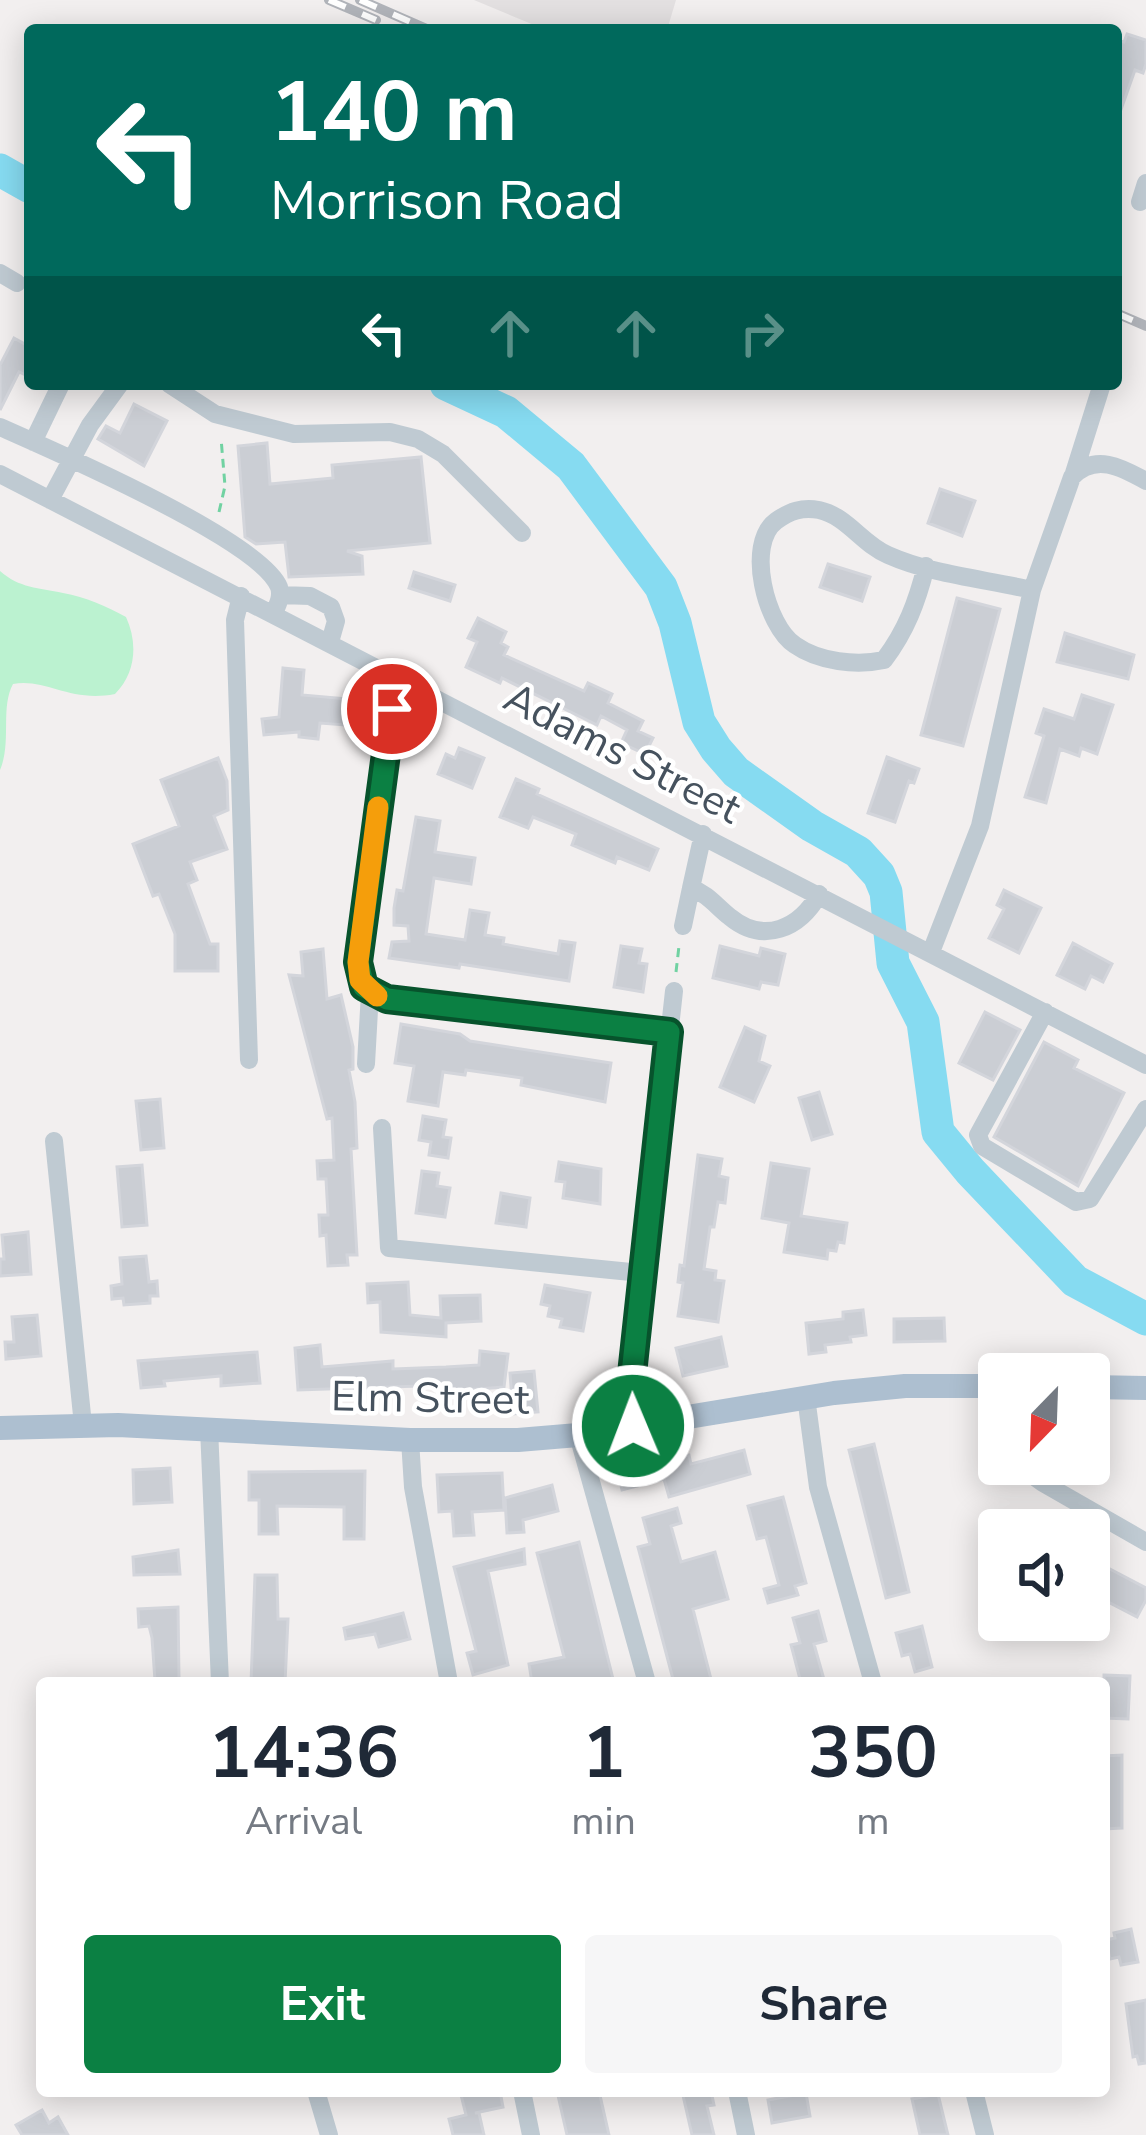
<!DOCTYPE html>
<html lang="en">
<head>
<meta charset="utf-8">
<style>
  body { margin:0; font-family:"Nunito Sans",sans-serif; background:#f6f6f7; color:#1f2937; height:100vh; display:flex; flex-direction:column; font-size:45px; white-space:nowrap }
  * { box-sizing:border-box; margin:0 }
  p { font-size:39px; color:#747a83 }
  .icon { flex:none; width:66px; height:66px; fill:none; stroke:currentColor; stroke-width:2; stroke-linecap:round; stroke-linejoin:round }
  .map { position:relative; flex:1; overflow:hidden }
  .drawer { position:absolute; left:36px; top:1677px; width:1074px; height:420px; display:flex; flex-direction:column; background:#fff; border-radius:12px; box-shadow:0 6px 30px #0003 }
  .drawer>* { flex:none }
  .top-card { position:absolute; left:24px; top:24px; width:1098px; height:366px; border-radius:12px; box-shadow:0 6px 30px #0003; background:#00695c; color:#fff; overflow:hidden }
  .needle { width:78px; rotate:203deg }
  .fabs { position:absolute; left:978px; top:1353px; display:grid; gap:24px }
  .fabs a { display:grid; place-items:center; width:132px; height:132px; border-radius:12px; background:#fff; box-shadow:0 6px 30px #0003; font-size:60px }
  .pin { position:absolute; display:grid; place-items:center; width:102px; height:102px; color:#fff; margin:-51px; border:6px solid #fff; border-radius:50%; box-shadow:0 3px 12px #0007 }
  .me { position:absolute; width:132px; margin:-66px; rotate:359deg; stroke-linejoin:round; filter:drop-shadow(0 0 9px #0008) }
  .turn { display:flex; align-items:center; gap:42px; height:252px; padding:0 48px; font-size:54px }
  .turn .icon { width:156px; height:156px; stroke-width:2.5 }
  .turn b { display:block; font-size:84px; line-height:102px }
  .lanes { display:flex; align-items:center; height:114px; padding:0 48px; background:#0003; justify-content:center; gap:60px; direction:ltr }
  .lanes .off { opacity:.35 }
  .eta { display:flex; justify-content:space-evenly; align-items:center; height:204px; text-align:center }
  .eta b { font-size:72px; font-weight:700; line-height:84px }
  .primary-button { display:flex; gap:24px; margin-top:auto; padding:24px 48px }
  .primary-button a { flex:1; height:138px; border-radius:12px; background:#0b8043; color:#fff; font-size:48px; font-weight:700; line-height:138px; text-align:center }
  .primary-button a+a { background:#f6f6f7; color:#1f2937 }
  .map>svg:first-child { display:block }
</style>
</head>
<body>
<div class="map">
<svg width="1146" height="2135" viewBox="0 0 1146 2135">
  <rect width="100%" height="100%" fill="#f2efef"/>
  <!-- education -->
  <path fill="#e3e0e1" d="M474 0H676L667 30H546Z"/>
  <!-- green -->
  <path fill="#bbf2d0" d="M0 571C19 588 39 588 63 593 86 597 106 606 126 617 138 643 136 673 115 694 70 703 46 678 13 684 0 708 12 742 0 770Z"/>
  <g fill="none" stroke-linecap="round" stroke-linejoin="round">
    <!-- river -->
    <path stroke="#86dbf1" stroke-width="33" d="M0 170 30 187
      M446 384 506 412 571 466 661 587 675 623 699 722 716 749 736 772 812 826 858 852 879 875 886 892 893 963 923 1022 938 1132 970 1171 1075 1281 1146 1319"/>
  </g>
  <!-- building -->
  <path fill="#cbced4" stroke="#d3d5db" stroke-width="3" d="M1127 34 1146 40V64L1143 73 1135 70 1118 118 1116 40 1124 42Z
    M14 338 30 347V377L19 372 0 410V365Z
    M134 404 167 421 144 466 98 439 106 426 120 433Z
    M267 443 270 484 333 478 332 465 421 457 430 543 347 551 362 556 363 574 289 577 285 542 256 544 245 537 238 446Z
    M940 489 975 501 962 536 928 523Z
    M828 564 870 577 862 601 820 587Z
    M414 572 455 585 450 601 409 588Z
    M957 598 1000 609 963 746 921 735Z
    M478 618 506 632 501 643 508 647 504 655 584 691 588 683 612 694 608 703 643 721 638 731 653 738 645 754 621 743 627 730 601 716 597 725 502 678 500 683 466 667 477 642 468 638Z
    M1065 633 1134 655 1128 679 1057 662Z
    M283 668 304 670 302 695 360 700 358 726 320 723 318 739 299 737V732L264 735 262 719 279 717Z
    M1082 695 1113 705 1097 754 1081 748 1079 756 1060 749 1046 803 1025 797 1044 736 1036 733 1044 709 1074 719Z
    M459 748 484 758 472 788 438 774 446 754 455 758Z
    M887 757 919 769 914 783 909 781 895 822 868 813Z
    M218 758 227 781 228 810 214 816 227 849 190 862 197 880 188 884 210 944H218V971H175V934L159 894 153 896 133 844 179 826 161 780Z
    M516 779 539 789 537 794 658 849 649 870 617 857 615 863 572 845 576 834 533 817 528 828 500 817Z
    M416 817 440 821 435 852 475 858 471 884 434 878 426 934 465 940 470 910 489 913 485 935 504 938 503 944 558 954 560 941 575 943 569 981 460 964 459 968 389 958 392 942 409 941 408 926 394 925V908L397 890 403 891Z
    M1004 890 1041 908 1019 953 989 938 1004 909 997 905Z
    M1073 943 1112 964 1103 982 1091 976 1085 989 1057 975Z
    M621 946 642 949 639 963 647 964 643 992 614 987Z
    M720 946 759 956 761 948 785 954 778 985 761 982 759 989 713 978Z
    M323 949 327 999 341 995 353 1047V1069L349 1070 355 1102 357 1148 351 1149 357 1255H347L348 1265 328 1266 326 1235 320 1236 319 1215H328L326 1179H318L317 1161 334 1160 332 1118 327 1119 289 975 303 976 301 952Z
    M985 1012 1020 1030 993 1080 959 1063Z
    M401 1024 460 1034 470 1041 611 1063 605 1102 521 1085 522 1078 466 1070 465 1075 443 1072 438 1106 408 1101 414 1066 395 1063Z
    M745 1027 765 1036 759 1061 770 1066 754 1102 720 1087Z
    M1044 1042 1078 1060 1074 1068 1124 1093 1078 1186 994 1137Z
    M819 1092 832 1134 812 1140 799 1098Z
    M160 1099 164 1148 141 1150 136 1101Z
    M423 1116 446 1120 443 1137 451 1138 448 1158 429 1155 431 1142 419 1140Z
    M698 1155 722 1159 719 1176 728 1178 725 1203 718 1202 714 1227H710L704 1269 716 1271 715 1280 724 1281 718 1322 678 1316 683 1283 678 1282 680 1265 684 1266Z
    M559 1162 601 1169 600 1204 563 1198 565 1182 556 1181Z
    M771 1163 809 1169 801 1216 847 1223 844 1243 838 1242 836 1251 828 1250 827 1259 784 1252 789 1223 762 1218Z
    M142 1165 147 1225 122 1227 117 1167Z
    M422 1171 439 1173 437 1186 450 1188 445 1217 416 1213Z
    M501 1193 530 1198 526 1227 496 1223Z
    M28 1232 31 1274 0 1276V1259H4L2 1235Z
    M146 1256 149 1282 157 1281 158 1296H150V1303L124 1305 123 1298 112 1299 111 1286 122 1284 120 1258Z
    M408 1282 410 1315 441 1318 440 1296 480 1295 481 1321 446 1323V1337L381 1332 380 1302 368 1303 367 1284Z
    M545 1285 590 1293 583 1331 560 1327 562 1319 548 1316 550 1306 541 1304Z
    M863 1310 866 1335 850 1337 851 1342 825 1345 826 1352 809 1354 806 1323 843 1319V1312Z
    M37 1315 41 1356 6 1359 5 1342H14L12 1317Z
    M944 1318 945 1341 894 1342V1319Z
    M721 1337 727 1366 683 1376 676 1348Z
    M320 1345 322 1367 393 1361V1369L446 1367 479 1365 480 1351 508 1354 504 1387 451 1391V1385L298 1390 295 1348Z
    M257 1352 260 1383 221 1386V1376L164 1381 165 1386 141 1388 138 1361Z
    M534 1371 538 1412 513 1414 510 1373Z
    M874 1444 909 1592 886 1598 849 1450Z
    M744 1450 750 1474 669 1497 664 1479 622 1490 616 1465 642 1458 644 1467 689 1455 691 1464Z
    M170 1468 172 1502 134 1504 133 1470Z
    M365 1471 364 1539H344V1507L277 1506 278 1534H259V1500H249V1472Z
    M502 1473 504 1510 472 1512 474 1535 454 1536 452 1511 439 1512 437 1475Z
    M552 1485 558 1511 523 1520 524 1532 507 1533 505 1498Z
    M783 1497 806 1583 795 1586 798 1595 768 1603 764 1589 779 1585 766 1537 757 1539 748 1506Z
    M677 1508 681 1523 671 1526 681 1562 715 1552 728 1599 693 1609 712 1683H674L638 1547 650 1544 643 1518Z
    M579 1542 614 1683H532L529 1664 564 1657 537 1553Z
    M524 1549 525 1564 488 1571 508 1665 473 1675 467 1653 476 1651 454 1567Z
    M178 1550 180 1574 134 1575 133 1557Z
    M1089 1558 1146 1588V1600L1137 1617 1089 1592Z
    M255 1575H277L278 1619H288L285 1683H251Z
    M178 1607 179 1679 155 1681 152 1638 149 1626 139 1627 138 1609Z
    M818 1611 826 1641 814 1644 825 1683H801L791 1645 800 1643 793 1618Z
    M403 1613 410 1639 379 1647 375 1634 346 1639 344 1628Z
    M922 1626 932 1667 915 1672 910 1654 902 1656 896 1633Z
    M1104 1675 1130 1676 1128 1719 1104 1718Z
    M1122 1755V1828L1104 1829V1756Z
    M1131 1929 1138 1962 1121 1965 1119 1957 1110 1959 1106 1940 1115 1938 1114 1933Z
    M1146 2000V2063L1139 2064 1137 2056 1133 2057 1126 2004Z
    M460 2091H500L503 2107 475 2113H479L484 2135H453L449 2119 466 2115Z
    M557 2091H599L609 2135H567Z
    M682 2091H711L714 2105 707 2106 714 2135H692Z
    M806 2093 810 2116 772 2123 768 2100Z
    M938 2094 948 2135H920L912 2099Z
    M42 2110 49 2123 58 2117 68 2135H22L16 2125Z"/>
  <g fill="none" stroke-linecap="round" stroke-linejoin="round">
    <!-- path -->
    <path stroke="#71d2a2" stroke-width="3" stroke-dasharray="9 6" stroke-linecap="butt" d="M219 512 225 486 221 438
      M676 972 679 946"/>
    <!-- minor -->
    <path stroke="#bfcad2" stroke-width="18" d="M1140 202 1146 183
      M0 273 17 283
      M169 384 215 414 294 434 390 432 418 439 443 454 522 533
      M0 427C52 450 260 540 279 587 282 596 278 604 274 613
      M33 442 61 384
      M1074 473 1102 384
      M0 474 1146 1065
      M50 500 90 425 120 384
      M926 566C917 602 906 631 884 660 857 666 819 662 795 645 766 626 745 544 776 521 790 511 802 507 819 510 847 516 862 544 888 555 933 575 985 579 1032 590
      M280 595 310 596 331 607 336 621 330 642
      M241 596 235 620 249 1060
      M402 679 389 725 359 962 364 987 387 999 669 1032
      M691 888 703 834
      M683 926 691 888C708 894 716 906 730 917 764 945 800 928 819 894
      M931 952 980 826 1032 590 1072 477C1095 453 1121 467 1146 481
      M1045 1012 978 1135 982 1146 1076 1202 1090 1199 1146 1109
      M366 1064 370 992
      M382 1128 389 1248 641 1273
      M54 1141 83 1425
      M993 1386 999 1436
      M806 1397 818 1487 873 1683
      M633 1427 631 1383 674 991
      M209 1428 220 1683
      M578 1435 647 1683
      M410 1440 413 1487 449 1683
      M1017 1464 1043 1483 1146 1542
      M316 2091 329 2135
      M522 2091 531 2135
      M737 2091 746 2135
      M974 2091 985 2135"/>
    <!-- major -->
    <path stroke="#adbfd0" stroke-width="24" d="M1089 1387 1146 1388
      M0 1428 118 1425 410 1440H518L578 1435 834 1393 905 1386H999"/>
    <!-- rail casing -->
    <g stroke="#b1b4ba" stroke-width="10">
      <path id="rail" d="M329 0 376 20
        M360 0 429 30
        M1116 313 1146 326"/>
    </g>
    <!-- rail -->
    <use href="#rail" stroke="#fff" stroke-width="6" stroke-dasharray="18" stroke-linecap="butt"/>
  </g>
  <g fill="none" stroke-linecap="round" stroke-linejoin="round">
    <!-- route casing -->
    <g stroke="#07532c" stroke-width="30">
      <path id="route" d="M392 709 358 962 364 987 387 999 669 1032 631 1383 633 1426"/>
    </g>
    <!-- route -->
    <use href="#route" stroke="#0b8043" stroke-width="21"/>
    <!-- slow -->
    <path stroke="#f59e0b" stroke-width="21" d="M377 996 360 980 358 962 378 807"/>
  </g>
  <g text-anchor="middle" stroke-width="9" stroke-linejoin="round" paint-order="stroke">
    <!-- street labels -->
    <g font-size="42" fill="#46525e" stroke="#fff">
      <text transform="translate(623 752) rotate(27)" y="15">Adams Street</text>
      <text transform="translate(430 1397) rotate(1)" y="15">Elm Street</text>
    </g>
  </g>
</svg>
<div class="fabs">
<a><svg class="needle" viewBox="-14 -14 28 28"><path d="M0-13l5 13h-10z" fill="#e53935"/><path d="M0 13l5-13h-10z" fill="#747a83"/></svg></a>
<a><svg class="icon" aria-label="sound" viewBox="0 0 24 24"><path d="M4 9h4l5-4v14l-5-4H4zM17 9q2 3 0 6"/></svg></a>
</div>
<div class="pin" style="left:392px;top:709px;background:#d93025"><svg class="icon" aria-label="arrive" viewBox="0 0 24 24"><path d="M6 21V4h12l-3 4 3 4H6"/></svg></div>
<svg class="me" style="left:633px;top:1426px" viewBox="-20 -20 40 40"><circle r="17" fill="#0b8043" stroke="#fff" stroke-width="3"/><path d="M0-11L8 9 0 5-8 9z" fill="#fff"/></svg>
<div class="top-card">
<div class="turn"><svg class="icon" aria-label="left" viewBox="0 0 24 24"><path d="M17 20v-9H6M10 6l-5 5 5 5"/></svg><div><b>140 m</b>Morrison Road</div></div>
<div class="lanes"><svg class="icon" aria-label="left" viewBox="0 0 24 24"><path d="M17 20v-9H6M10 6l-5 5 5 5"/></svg><svg class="icon off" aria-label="ahead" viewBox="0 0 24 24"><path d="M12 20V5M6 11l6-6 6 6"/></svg><svg class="icon off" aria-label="ahead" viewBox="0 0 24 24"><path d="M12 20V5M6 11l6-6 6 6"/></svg><svg class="icon off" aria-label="right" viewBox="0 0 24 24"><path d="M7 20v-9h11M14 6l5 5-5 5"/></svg></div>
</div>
<section class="drawer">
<div class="eta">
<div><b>14:36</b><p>Arrival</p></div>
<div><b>1</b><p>min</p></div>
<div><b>350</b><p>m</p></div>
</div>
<div class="primary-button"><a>Exit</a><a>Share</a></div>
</section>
</div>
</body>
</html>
